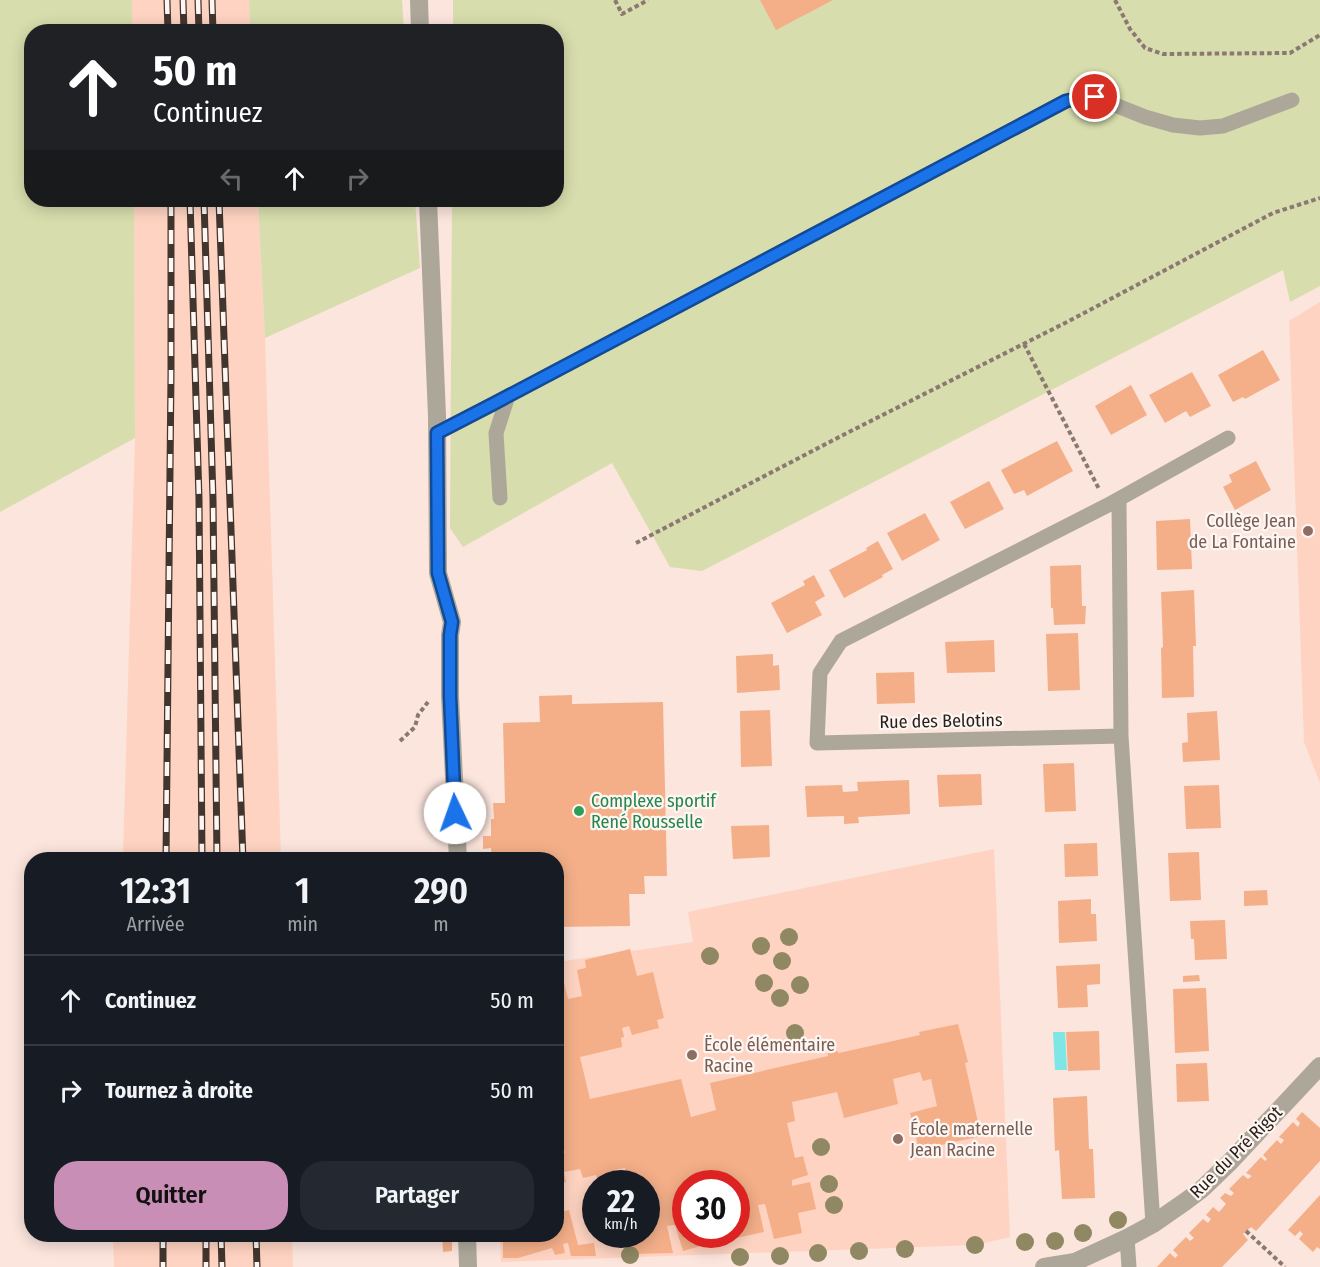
<!DOCTYPE html>
<html lang="fr">
<head>
<meta charset="utf-8">
<style>
  body { margin:0; font-family:"Fira Sans Condensed",sans-serif; background:#242831; color:#f1f3f6; height:100vh; display:flex; flex-direction:column; font-size:22px; white-space:nowrap }
  * { box-sizing:border-box; margin:0 }
  p { font-size:20px; color:#9ea1a6 }
  .icon { flex:none; width:33px; height:33px; fill:none; stroke:currentColor; stroke-width:2; stroke-linecap:round; stroke-linejoin:round }
  .map { position:relative; flex:1; overflow:hidden }
  .sheet { position:absolute; left:24px; top:852px; width:540px; height:390px; display:flex; flex-direction:column; background:#171b24; border-radius:24px; box-shadow:0 3px 15px #0003 }
  .sheet>* { flex:none }
  .guide { position:absolute; left:24px; top:24px; width:540px; height:183px; border-radius:24px; box-shadow:0 3px 15px #0003; background:#202124; color:#fff; overflow:hidden }
  .speed { position:absolute; left:582px; top:1170px; display:flex; gap:12px; font-size:30px; font-weight:700; text-align:center }
  .speed>* { display:grid; place-content:center; width:78px; height:78px; border-radius:50%; background:#171b24; box-shadow:0 3px 15px #0003; line-height:1 }
  .speed small { font-size:15px; font-weight:400 }
  .speed .limit { border:9px solid #d22; background:#fff; color:#111 }
  .pin { position:absolute; display:grid; place-items:center; width:51px; height:51px; color:#fff; margin:-26px; border:3px solid #fff; border-radius:50%; box-shadow:0 2px 6px #0007 }
  .me { position:absolute; width:66px; margin:-33px; rotate:357deg; stroke-linejoin:round; filter:drop-shadow(0 0 4px #0008) }
  .turn { display:flex; align-items:center; gap:21px; height:126px; padding:0 30px; font-size:27px }
  .turn .icon { width:78px; height:78px; stroke-width:2.5 }
  .turn b { display:block; font-size:42px; line-height:51px }
  .lanes { display:flex; align-items:center; height:57px; padding:0 30px; background:#0003; justify-content:center; gap:30px; direction:ltr }
  .lanes .off { opacity:.35 }
  .eta { display:flex; justify-content:space-evenly; align-items:center; height:102px; text-align:center }
  .eta b { font-size:36px; font-weight:600; line-height:42px }
  .action { display:flex; gap:12px; margin-top:auto; padding:12px 30px }
  .action a { flex:1; height:69px; border-radius:24px; background:#c98eb6; color:#111; font-size:24px; font-weight:600; line-height:69px; text-align:center }
  .action a+a { background:#242831; color:#f1f3f6 }
  ul { padding:0; list-style:none }
  li { display:flex; align-items:center; gap:18px; height:90px; padding:0 30px; border-top:2px solid #363941 }
  li div { flex:1 }
  li b { display:block; font-size:22px }
  li em { font-style:normal }
  .map>svg:first-child { display:block }
</style>
</head>
<body>
<div class="map">
<svg width="1320" height="1267" viewBox="0 0 1320 1267">
  <rect width="100%" height="100%" fill="#fbe5dd"/>
  <!-- built -->
  <path fill="#fed3c1" fill-rule="evenodd" d="M132 0H249L250 31H132Z
    M134 200H258L265 338 281 859 123 860 135 438Z
    M1320 302V783L1304 742 1289 321Z
    M994 849 1010 1237 975 1245 501 1262 500 1235 556 1234 557 962 693 942 688 912ZM596 1184H646V1234H596ZM686 1184H736V1234H686Z
    M113 1235H292L293 1267H114Z"/>
  <!-- green -->
  <path fill="#d8ddad" d="M0 0H132V31L32 32V200H134L135 438 0 512Z
    M249 0H402L404 31H250Z
    M453 0H1320V286L1290 302 1283 270 702 571 670 567 612 463 463 547 450 528 452 200H556V32L453 31Z
    M258 200H415L420 268 265 338Z"/>
  <!-- water -->
  <path fill="#7fe6e6" d="M1053 1032H1065L1067 1070H1055Z"/>
  <!-- building -->
  <path fill="#f4af89" d="M760 0H833L776 30Z
    M1263 350 1280 380 1245 399 1243 397 1233 402 1218 375Z
    M1192 372 1211 406 1190 417 1186 411 1165 423 1149 395Z
    M1131 385 1147 415 1111 435 1095 406Z
    M1057 441 1073 471 1027 496 1024 490 1014 494 1001 470Z
    M1256 461 1271 490 1235 510 1223 487 1232 482 1229 475Z
    M989 481 1004 509 965 529 950 502Z
    M925 513 940 540 902 561 887 533Z
    M1190 519 1192 569 1157 570 1156 521Z
    M878 541 893 569 882 575 883 577 844 598 829 570 867 550 866 548Z
    M1081 565 1082 606H1086L1085 624 1054 625 1053 608H1051L1050 566Z
    M814 575 825 596 815 602 822 615 787 633 771 603 805 585 803 581Z
    M1194 590 1196 646H1193L1194 697 1162 698 1161 648 1163 647 1161 592Z
    M1078 633 1080 690 1048 691 1046 634Z
    M994 640 995 672 947 673 945 642Z
    M773 654V666L779 665 780 690 737 693 736 656Z
    M914 672 915 703 877 704 876 673Z
    M572 695V704L663 702 667 876H644L645 894H629L630 926 556 927V860H492L491 848 483 849V836H491V819H494L493 803H505L503 723 540 722 539 696Z
    M770 710 772 766 741 767 740 711Z
    M1217 711 1220 760 1183 762 1182 743 1188 742 1187 713Z
    M1074 763 1076 811 1045 812 1043 764Z
    M981 774 982 805 939 807 937 775Z
    M909 780 910 814 858 817 859 823 844 824V816L807 817 805 786 842 785 843 792 858 791 857 782Z
    M1219 785 1221 828 1186 829 1184 786Z
    M769 825 770 857 733 859 731 826Z
    M1097 843 1098 876 1065 877 1064 844Z
    M1199 852 1201 900 1170 901 1168 853Z
    M1267 890 1268 905 1244 906V891Z
    M1091 899V914H1096V915L1097 941 1059 943 1058 901Z
    M1225 920 1227 959 1195 960 1194 939H1191L1190 921Z
    M630 949 637 976 653 972 664 1018 657 1020 659 1028 632 1035 629 1026 622 1028 624 1037 621 1038 622 1047 580 1057 590 1099 681 1079 691 1117 716 1110 710 1083 828 1056V1053L837 1051 839 1053 920 1035 919 1032 958 1024 968 1062 965 1063 981 1136 919 1150 910 1113 937 1106 931 1079 923 1081 920 1072 893 1079 898 1104 844 1118 837 1092 792 1102 795 1121 787 1123 795 1158 803 1156 808 1175 792 1180V1186L810 1182 816 1209 798 1213 802 1233 774 1239 765 1204 758 1205 764 1232 736 1238 735 1234H736V1184H686V1234H706L708 1244 683 1251 675 1225 667 1226 673 1253 635 1254 632 1242 639 1241 638 1234H646V1184H637L636 1178 627 1180 625 1168 614 1170 616 1181 599 1184 596 1175 583 1178 580 1169 564 1172 566 1182 556 1185V1155L565 1153 563 1146 556 1147V975L562 974 568 999 582 996 577 970 586 968 585 960Z
    M1100 964V984L1087 985 1088 1007 1058 1008 1056 966Z
    M1199 975 1200 981 1183 982V976Z
    M1206 988 1209 1051 1175 1053 1173 989Z
    M1099 1031 1100 1070 1068 1071 1066 1032Z
    M1207 1063 1209 1101 1177 1102 1176 1064Z
    M1087 1096 1089 1149H1093L1095 1198 1062 1199 1059 1150 1055 1151 1053 1098Z
    M1302 1112 1320 1128V1161L1256 1231 1251 1227 1243 1234 1248 1240 1222 1267H1157L1170 1253 1175 1258 1178 1255 1173 1250 1186 1237 1190 1241 1194 1238 1189 1233 1203 1219 1208 1223 1211 1219 1206 1215 1213 1207 1219 1212 1226 1204 1220 1198 1225 1193 1231 1196 1234 1193 1229 1189 1243 1175 1248 1179 1252 1176 1246 1173 1261 1157 1265 1161 1267 1159 1263 1155 1277 1140 1281 1144 1284 1140 1279 1137 1293 1122 1298 1127 1300 1123 1296 1119Z
    M1320 1195V1249L1317 1247 1313 1252 1299 1239 1303 1234 1300 1231 1295 1236 1288 1230Z
    M556 1201 560 1212 569 1210 578 1245 594 1243 596 1256H571L568 1243 563 1244 565 1253 555 1255 552 1248 518 1258H503V1234H556Z
    M442 1234H452V1251L443 1252Z"/>
  <g fill="none" stroke-linecap="round" stroke-linejoin="round">
    <!-- path -->
    <path stroke="#897972" stroke-width="4" stroke-dasharray="4.5 3" stroke-linecap="butt" d="M615 0 622 14 648 0
      M1115 0 1130 29 1145 48 1163 54 1290 53 1320 35
      M1024 344 1099 489
      M636 543 845 434 1067 322 1273 213 1320 198
      M400 741 415 727 418 715 428 702
      M1246 1231 1285 1267"/>
    <!-- lane -->
    <path stroke="#ada79a" stroke-width="15" d="M437 433 495 403 1066 101 1084 97H1095L1145 117 1173 125 1200 128 1223 126 1292 100
      M500 498 496 433 508 396
      M1119 500 1121 736
      M1153 1224 1121 736 817 743 820 673 841 641 1108 505 1228 438
      M1127 1238 1129 1267"/>
    <!-- street -->
    <path stroke="#ada79a" stroke-width="18" d="M419 0 420 32
      M428 200 437 416 438 573 452 622 450 635V696L458 860
      M467 1234 468 1267
      M1044 1267 1075 1262 1127 1238 1153 1224 1186 1201 1202 1189 1229 1163 1320 1066"/>
    <!-- rail casing -->
    <g stroke="#42352e" stroke-width="7">
      <path id="rail" d="M167 0 168 32
        M183 0 184 32
        M198 0 199 32
        M212 0 213 32
        M190 200 199 499 202 860
        M204 200 213 499 217 860
        M219 200 243 860
        M166 860 171 374V200
        M163 1234V1267
        M206 1234V1267
        M221 1234 222 1267
        M256 1234 257 1267"/>
    </g>
    <!-- rail -->
    <use href="#rail" stroke="#fdf6f3" stroke-width="4.5" stroke-dasharray="14" stroke-linecap="butt"/>
  </g>
  <!-- trees -->
  <g fill="#908863">
    <circle cx="789" cy="937" r="9"/>
    <circle cx="761" cy="946" r="9"/>
    <circle cx="710" cy="956" r="9"/>
    <circle cx="782" cy="961" r="9"/>
    <circle cx="764" cy="983" r="9"/>
    <circle cx="800" cy="985" r="9"/>
    <circle cx="780" cy="998" r="9"/>
    <circle cx="795" cy="1033" r="9"/>
    <circle cx="821" cy="1147" r="9"/>
    <circle cx="829" cy="1184" r="9"/>
    <circle cx="834" cy="1205" r="9"/>
    <circle cx="1118" cy="1220" r="9"/>
    <circle cx="1083" cy="1233" r="9"/>
    <circle cx="1055" cy="1241" r="9"/>
    <circle cx="1025" cy="1242" r="9"/>
    <circle cx="975" cy="1245" r="9"/>
    <circle cx="905" cy="1249" r="9"/>
    <circle cx="859" cy="1251" r="9"/>
    <circle cx="818" cy="1253" r="9"/>
    <circle cx="630" cy="1255" r="9"/>
    <circle cx="780" cy="1256" r="9"/>
    <circle cx="740" cy="1257" r="9"/>
  </g>
  <g fill="none" stroke-linecap="round" stroke-linejoin="round">
    <!-- route casing -->
    <g stroke="#114b97" stroke-width="15">
      <path id="route" d="M455 813 450 696V635L452 622 438 573 437 433 495 403 1066 101 1084 97H1095"/>
    </g>
    <!-- route -->
    <use href="#route" stroke="#1a73e8" stroke-width="10"/>
  </g>
  <!-- markers -->
  <g fill="#8d6e63" stroke="#fdf6f3" stroke-width="2">
    <circle cx="1308" cy="531" r="6"/>
    <circle cx="692" cy="1055" r="6"/>
    <circle cx="898" cy="1139" r="6"/>
  </g>
  <circle fill="#2e9e5b" stroke="#fdf6f3" stroke-width="2" cx="579" cy="811" r="6"/>
  <g text-anchor="middle" stroke-width="4.5" stroke-linejoin="round" paint-order="stroke">
    <!-- education labels -->
    <g font-size="18" fill="#785e54" stroke="#fdf6f3" text-anchor="start">
      <text x="1296" y="527" text-anchor="end">Collège Jean<tspan x="1296" dy="21">de La Fontaine</tspan></text>
      <text x="704" y="1051">Ëcole élémentaire<tspan x="704" dy="21">Racine</tspan></text>
      <text x="910" y="1135">École maternelle<tspan x="910" dy="21">Jean Racine</tspan></text>
    </g>
    <!-- street labels -->
    <g font-size="18" fill="#2a1e18" stroke="#fdf6f3">
      <text transform="translate(941 721) rotate(-1)" y="6">Rue des Belotins</text>
      <text transform="translate(1236 1152) rotate(-45)" y="6">Rue du Pré Rigot</text>
    </g>
    <!-- leisure labels -->
    <g font-size="18" fill="#27864d" stroke="#fdf6f3" text-anchor="start">
      <text x="591" y="807">Complexe sportif<tspan x="591" dy="21">René Rousselle</tspan></text>
    </g>
  </g>
</svg>
<div class="speed"><div>22<small>km/h</small></div><div class="limit">30</div></div>
<div class="pin" style="left:1095px;top:97px;background:#d93025"><svg class="icon" aria-label="arrive" viewBox="0 0 24 24"><path d="M6 21V4h12l-3 4 3 4H6"/></svg></div>
<svg class="me" style="left:455px;top:813px" viewBox="-20 -20 40 40"><circle r="19" fill="#fff"/><path d="M0-13L10 11 0 6-10 11z" fill="#1a73e8"/></svg>
<div class="guide">
<div class="turn"><svg class="icon" aria-label="ahead" viewBox="0 0 24 24"><path d="M12 20V5M6 11l6-6 6 6"/></svg><div><b>50 m</b>Continuez</div></div>
<div class="lanes"><svg class="icon off" aria-label="left" viewBox="0 0 24 24"><path d="M17 20v-9H6M10 6l-5 5 5 5"/></svg><svg class="icon" aria-label="ahead" viewBox="0 0 24 24"><path d="M12 20V5M6 11l6-6 6 6"/></svg><svg class="icon off" aria-label="right" viewBox="0 0 24 24"><path d="M7 20v-9h11M14 6l5 5-5 5"/></svg></div>
</div>
<section class="sheet">
<div class="eta">
<div><b>12:31</b><p>Arrivée</p></div>
<div><b>1</b><p>min</p></div>
<div><b>290</b><p>m</p></div>
</div>
<ul>
<li><svg class="icon" aria-label="ahead" viewBox="0 0 24 24"><path d="M12 20V5M6 11l6-6 6 6"/></svg><div><b>Continuez</b></div><em>50 m</em></li>
<li><svg class="icon" aria-label="right" viewBox="0 0 24 24"><path d="M7 20v-9h11M14 6l5 5-5 5"/></svg><div><b>Tournez à droite</b></div><em>50 m</em></li>
</ul>
<div class="action"><a>Quitter</a><a>Partager</a></div>
</section>
</div>
</body>
</html>
